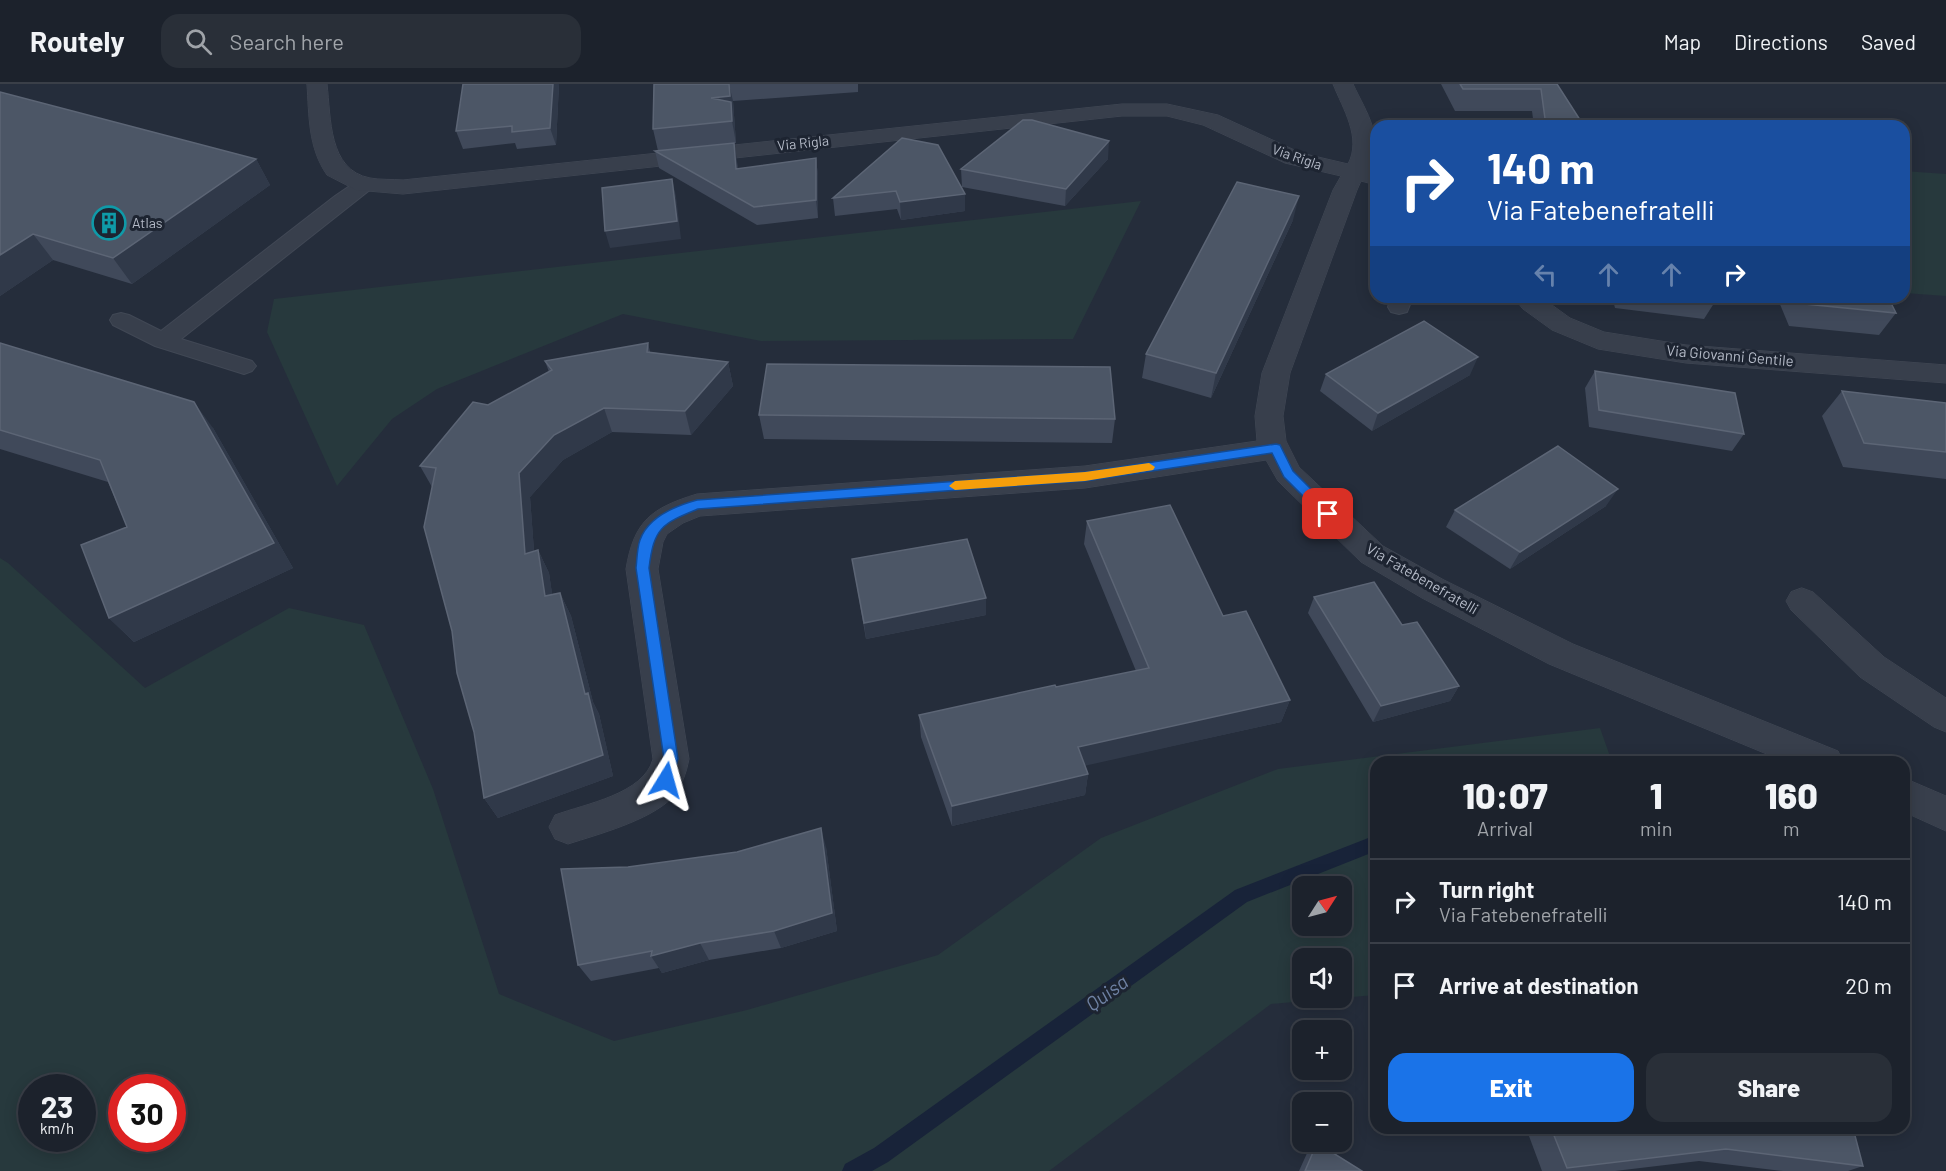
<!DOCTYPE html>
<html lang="en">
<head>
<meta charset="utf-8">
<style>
  body { margin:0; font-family:Barlow,sans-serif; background:#292f38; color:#f1f3f6; height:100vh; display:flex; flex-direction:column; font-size:22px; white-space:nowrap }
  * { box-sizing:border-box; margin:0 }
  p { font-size:20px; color:#a0a4a9 }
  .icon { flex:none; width:33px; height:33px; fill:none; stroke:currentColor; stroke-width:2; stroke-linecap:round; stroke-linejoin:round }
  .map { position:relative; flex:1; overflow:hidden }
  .sheet { position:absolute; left:1370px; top:672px; width:540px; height:378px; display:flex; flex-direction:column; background:#1c222c; border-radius:18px; box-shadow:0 3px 15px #0003,0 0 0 2px #3a3f48 }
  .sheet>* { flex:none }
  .guide { position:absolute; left:1370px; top:36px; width:540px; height:183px; border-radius:18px; box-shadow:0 3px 15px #0003,0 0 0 2px #3a3f48; background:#1a4fa0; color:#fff; overflow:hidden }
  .needle { width:39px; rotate:54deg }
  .tools { position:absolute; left:1292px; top:792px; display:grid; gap:12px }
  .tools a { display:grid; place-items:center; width:60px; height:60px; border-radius:12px; background:#1c222c; box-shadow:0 3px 15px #0003,0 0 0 2px #3a3f48; font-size:30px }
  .speed { position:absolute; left:18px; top:990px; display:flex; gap:12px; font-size:30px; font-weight:700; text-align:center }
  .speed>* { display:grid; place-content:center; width:78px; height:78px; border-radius:50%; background:#1c222c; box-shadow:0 3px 15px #0003,0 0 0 2px #3a3f48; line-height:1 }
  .speed small { font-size:15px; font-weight:400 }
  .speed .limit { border:9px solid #d22; background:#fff; color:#111 }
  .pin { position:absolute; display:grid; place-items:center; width:51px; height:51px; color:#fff; margin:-26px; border-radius:12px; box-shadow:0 3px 9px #0006 }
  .me { position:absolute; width:66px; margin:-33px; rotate:8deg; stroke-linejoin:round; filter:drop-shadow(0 0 4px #0008) }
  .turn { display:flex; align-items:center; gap:21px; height:126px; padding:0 18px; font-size:27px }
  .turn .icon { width:78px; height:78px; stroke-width:2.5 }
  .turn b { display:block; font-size:42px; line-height:51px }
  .lanes { display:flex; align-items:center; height:57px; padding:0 18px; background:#0003; justify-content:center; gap:30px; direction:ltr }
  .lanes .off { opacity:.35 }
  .eta { display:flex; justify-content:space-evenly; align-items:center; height:102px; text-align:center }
  .eta b { font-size:36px; font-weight:800; line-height:42px }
  .primary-button { display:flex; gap:12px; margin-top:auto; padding:12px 18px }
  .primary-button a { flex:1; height:69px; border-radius:18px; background:#1a73e8; color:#fff; font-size:24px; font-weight:800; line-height:69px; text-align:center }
  .primary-button a+a { background:#292f38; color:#f1f3f6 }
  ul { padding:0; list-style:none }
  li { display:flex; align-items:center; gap:18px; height:84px; padding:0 18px; border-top:2px solid #3a3f48 }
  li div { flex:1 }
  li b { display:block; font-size:22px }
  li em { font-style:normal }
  header { display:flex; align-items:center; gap:36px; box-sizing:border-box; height:84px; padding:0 30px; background:#1c222c; border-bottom:2px solid #3a3f48 }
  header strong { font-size:28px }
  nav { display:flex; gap:33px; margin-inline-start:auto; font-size:21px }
  .search { width:420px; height:54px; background:#292f38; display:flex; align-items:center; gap:15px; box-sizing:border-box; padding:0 21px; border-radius:18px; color:#a0a4a9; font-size:22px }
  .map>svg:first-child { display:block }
</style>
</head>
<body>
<header>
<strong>Routely</strong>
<div class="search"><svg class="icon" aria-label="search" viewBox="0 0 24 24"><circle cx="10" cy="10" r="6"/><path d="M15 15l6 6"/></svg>Search here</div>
<nav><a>Map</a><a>Directions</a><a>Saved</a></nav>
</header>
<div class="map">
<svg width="1946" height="1087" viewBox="0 0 1946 1087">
  <rect width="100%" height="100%" fill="#252d3b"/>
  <!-- green -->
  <path fill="#27393d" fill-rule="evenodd" d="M1904 87 1946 90V212L1904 209Z
    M1141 117 1073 255 761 257 623 230 437 305 392 335 337 402 267 248 274 215Z
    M0 474 8 479 145 604 289 524 364 541 433 705 499 910 614 957 747 926 938 871 1101 754 1278 685 1600 644 1612 678H1376L1375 911 1271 920 1049 1087H0ZM1302 802H1341V842H1302ZM1302 874H1341V914H1302ZM32 1004H82V1054H32ZM122 1004H172V1054H122Z"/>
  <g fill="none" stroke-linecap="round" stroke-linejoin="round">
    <!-- stream -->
    <path fill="#182339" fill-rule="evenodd" d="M1376 751V767L1247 818 888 1078 872 1087H842L845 1080 874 1064 1235 806Z"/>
    <!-- service casing -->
    <g stroke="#414855" stroke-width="2">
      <path id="service" d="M364 95 371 97 374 101 371 105 181 255 252 277 256 282 252 287 244 290 155 262 113 241 110 236 113 231 121 229 129 231 161 247 335 112 357 97Z
        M1391 213H1413L1407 228 1399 230 1391 228 1388 223Z"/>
    </g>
    <!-- minor casing -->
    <g stroke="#414855" stroke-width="1">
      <path id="minor" d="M307 0H327C331 34 328 86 370 94 380 96 392 95 403 96L1122 20H1167L1218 31 1301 69 1348 80C1362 54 1343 25 1333 0H1353C1367 30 1385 53 1368 85L1376 87V101L1361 97 1357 106 1290 289 1283 332 1286 357 1299 383 1383 462 1444 496 1573 560 1838 667 1843 678H1786L1549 580 1422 514 1361 478 1278 397 1266 376 1085 404 700 432 683 439 667 450 663 458 658 485 689 675C686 689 682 703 672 714 648 737 599 750 568 760L555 755 549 743 555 731C585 720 644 710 653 675L626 485C634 437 651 424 697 410L1085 382 1257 357 1255 332 1262 289 1333 106 1341 92 1285 79 1203 41 1167 32H1122L403 110 356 106 327 91C308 64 309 31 307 0Z
        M1514 213H1541L1570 234 1604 248 1686 261 1946 281V299L1686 279 1598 265 1552 246 1523 225Z
        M1802 504 1813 508 1884 573 1946 614V648L1934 643 1860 593 1791 526 1786 517 1791 508Z
        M1904 694 1946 712V747L1904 728Z"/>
    </g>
    <!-- service -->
    <use href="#service" fill="#383f4c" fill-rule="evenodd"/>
    <!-- minor -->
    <use href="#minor" fill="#383f4c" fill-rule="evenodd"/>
  </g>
  <!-- wall -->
  <path fill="#40495a" d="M559 0 556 61 517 65 515 59 463 65 456 47Z
    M654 0H858V8L733 17 736 59 658 67 653 45Z
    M1441 0H1557L1584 42H1534L1532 27H1455Z
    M0 8 256 75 270 101 132 200 53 176 0 212Z
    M902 54 965 110V127L901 136 897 125 835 132 833 114Z
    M734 59 738 85 816 74 818 92V134L757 141 659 84 655 67Z
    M1108 75 1065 122 962 103 961 85Z
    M1293 136 1211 314 1142 294 1146 270Z
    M1612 213H1718L1704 235 1615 224Z
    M1777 213H1888L1896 229 1879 251 1789 242Z
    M0 259 213 344 293 484 134 558 109 534 127 443 108 398 0 365Z
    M648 259 650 268 728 278 733 302 691 351 612 348 563 376 530 413 534 467 538 466 549 489 552 510 560 509 571 532 593 618 599 630 613 692 498 734 484 714 474 648 452 547 432 403 420 382 488 321 549 288 545 277Z
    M1595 287 1744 350 1732 367 1589 343 1585 304Z
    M1326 290 1470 291 1372 347 1320 307Z
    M1842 307 1946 319V395L1843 383 1822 332Z
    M759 331 1115 335 1112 359 764 355Z
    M1606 422 1510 485 1446 443 1455 426Z
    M1087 437 1223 532 1290 616 1281 638 1085 681 1088 690 1085 711 952 742 921 653 919 631 1136 587 1084 460Z
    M852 475 986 531 866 555Z
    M1314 513 1402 541 1459 602 1450 617 1373 638 1308 529Z
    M826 763 837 847 781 864 709 876 662 889 659 884 591 897 578 881 628 783Z
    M1526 1044H1853L1863 1082 1848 1087H1783L1699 1077 1615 1087H1542Z
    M1317 1059 1362 1087H1299L1308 1067Z"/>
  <!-- shaded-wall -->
  <path fill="#303949" d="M553 0H559L556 61 550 44Z
    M729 0 733 17 736 59 732 37 711 14Z
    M1109 57 1108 75 1065 122 1066 105Z
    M734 59 737 76 739 102 736 85Z
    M816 74 818 92V134L816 116Z
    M256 75 270 101 132 200 113 174Z
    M672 95 676 112 681 155 610 164 605 147Z
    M965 110V127L901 136 900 118Z
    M1299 112 1293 136 1211 314 1216 289Z
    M33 150 53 176 0 212V171Z
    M1478 273 1470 291 1372 347 1378 329Z
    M728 278 733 302 691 351 685 327Z
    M194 318 213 344 293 484 134 558 109 534Z
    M604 324 612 348 563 376 530 413 536 493 525 470 519 389 554 351Z
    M1618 405 1606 422 1510 485 1520 468Z
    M538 466 549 489 556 535 545 512Z
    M560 509 571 532 593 618 599 630 613 692 498 734 484 714 585 610Z
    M986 514V531L866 555 864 539Z
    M1459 602 1450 617 1373 638 1381 622Z
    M1290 616 1281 638 1075 684 1078 663Z
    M1088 690 1085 711 952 742V722Z
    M821 744 826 763 837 847 781 864 774 847Z
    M700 859 709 876 662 889 651 872Z"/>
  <!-- building -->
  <path fill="#4c5666" stroke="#5c6575" stroke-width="1.5" d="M463 0H553L550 44 512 48V42L456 47Z
    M654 0H729L730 12 711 14 731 18 732 37 653 45Z
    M1460 0H1557L1584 42H1546L1541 5H1463Z
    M0 8 256 75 113 174 33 150 0 171Z
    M1023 36H1032L1109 57 1066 105 961 85Z
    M902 54 938 61 965 110 900 118 896 107 833 114Z
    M734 59 736 85 816 74V116L754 123 655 67Z
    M672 95 677 137 605 147 602 104Z
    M1237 98 1299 112 1216 289 1146 270Z
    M1802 213H1888L1896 229 1805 220Z
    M1424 237 1478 273 1378 329 1326 290Z
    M0 259 194 318 274 459 109 534 81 461 127 443 100 376 0 346Z
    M648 259 647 268 728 278 685 327 604 324 554 351 519 389 525 470 538 466 545 512 560 509 585 610 588 609 603 671 484 714 474 648 457 589 452 547 424 443 436 384 420 382 473 318 488 321 552 286 545 277Z
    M767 280 1110 283 1115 335 759 331Z
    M1595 287 1735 309 1744 350 1599 326Z
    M1842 307 1946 319V368L1864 359Z
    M1558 362 1618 405 1520 468 1455 426Z
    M1170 421 1223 532 1246 527 1290 616 1078 663 1088 690 952 722 919 631 1055 601 1056 603 1149 584 1087 437Z
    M967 455 986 514 864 539 852 475Z
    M1374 498 1402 541 1417 538 1459 602 1381 622 1314 513Z
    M821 744 832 829 774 847 700 859 651 872 652 867 578 881 561 785 628 783 737 768Z
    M1551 1044H1853L1863 1082 1726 1065 1567 1084Z
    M1317 1059 1362 1087H1305Z"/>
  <!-- route -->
  <path fill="#1a73e8" stroke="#114b97" stroke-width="1.5" d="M1276 360 1280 361 1293 387 1333 427 1334 430 1333 433H1324L1284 393 1272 369 1085 397 698 425C661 440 654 444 649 484L678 675 671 700 666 702 660 700 658 696 664 675 636 484C637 476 637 464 640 456 648 433 675 422 697 416L1085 388Z"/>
  <!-- slow -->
  <path fill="#f59e0b" d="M1149 379 1155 383 1153 386 1085 397 955 406 949 402 955 397 1085 388Z"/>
  <!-- icons -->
  <defs>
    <g id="building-ring" transform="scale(1.725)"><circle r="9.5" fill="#1d2431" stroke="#0f9aa8" stroke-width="1.5"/><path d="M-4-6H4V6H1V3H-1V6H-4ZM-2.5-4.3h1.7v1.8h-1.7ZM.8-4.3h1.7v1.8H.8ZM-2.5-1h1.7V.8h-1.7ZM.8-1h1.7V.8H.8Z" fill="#0f9aa8"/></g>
  </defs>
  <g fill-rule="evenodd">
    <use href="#building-ring" x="109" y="139"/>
  </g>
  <g text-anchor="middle" stroke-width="6" stroke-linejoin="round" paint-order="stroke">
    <!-- far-street labels -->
    <g font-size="14" fill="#b4bac7" stroke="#1d2431">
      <text transform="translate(803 59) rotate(-6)" y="5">Via Rigla</text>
      <text transform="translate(1297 73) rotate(19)" y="5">Via Rigla</text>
    </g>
    <!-- far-poi labels -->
    <g font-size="14" fill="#b4bac7" stroke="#1d2431" text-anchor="start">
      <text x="132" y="144">Atlas</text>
    </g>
    <!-- street labels -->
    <g font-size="15" fill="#b4bac7" stroke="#1d2431">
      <text transform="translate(1730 272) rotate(5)" y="5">Via Giovanni Gentile</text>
      <text transform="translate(1422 495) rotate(30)" y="5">Via Fatebenefratelli</text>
    </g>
    <!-- near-water labels -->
    <g font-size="20" font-style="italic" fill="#6f82a4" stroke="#1d2431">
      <text transform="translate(1107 909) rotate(-36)" y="7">Quisa</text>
    </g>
  </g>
</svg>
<div class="tools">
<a><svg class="needle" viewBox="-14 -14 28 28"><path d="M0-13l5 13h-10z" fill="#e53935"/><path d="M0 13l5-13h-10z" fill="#a0a4a9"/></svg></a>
<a><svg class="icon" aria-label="sound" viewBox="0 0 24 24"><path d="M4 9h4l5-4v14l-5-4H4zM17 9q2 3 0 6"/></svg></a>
<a>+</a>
<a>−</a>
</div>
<div class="speed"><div>23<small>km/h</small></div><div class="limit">30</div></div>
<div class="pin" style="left:1328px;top:430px;background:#d93025"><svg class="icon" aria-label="arrive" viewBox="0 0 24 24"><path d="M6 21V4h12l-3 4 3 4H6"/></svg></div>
<svg class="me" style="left:666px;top:696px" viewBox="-20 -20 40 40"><path d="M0-17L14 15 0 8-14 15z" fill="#1a73e8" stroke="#fff" stroke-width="4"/></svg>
<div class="guide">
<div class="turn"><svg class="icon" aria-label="right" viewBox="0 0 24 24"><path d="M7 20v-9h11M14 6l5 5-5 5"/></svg><div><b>140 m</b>Via Fatebenefratelli</div></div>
<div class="lanes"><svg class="icon off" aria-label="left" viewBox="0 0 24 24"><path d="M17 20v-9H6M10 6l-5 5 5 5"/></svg><svg class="icon off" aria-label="ahead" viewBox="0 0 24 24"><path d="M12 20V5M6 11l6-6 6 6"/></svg><svg class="icon off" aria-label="ahead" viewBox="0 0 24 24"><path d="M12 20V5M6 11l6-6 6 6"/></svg><svg class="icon" aria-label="right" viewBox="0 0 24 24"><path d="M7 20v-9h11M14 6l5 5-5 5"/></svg></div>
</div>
<section class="sheet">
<div class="eta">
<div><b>10:07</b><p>Arrival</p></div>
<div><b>1</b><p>min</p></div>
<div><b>160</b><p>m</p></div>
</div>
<ul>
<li><svg class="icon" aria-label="right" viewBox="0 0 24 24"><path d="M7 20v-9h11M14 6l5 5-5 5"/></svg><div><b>Turn right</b><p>Via Fatebenefratelli</p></div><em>140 m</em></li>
<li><svg class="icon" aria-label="arrive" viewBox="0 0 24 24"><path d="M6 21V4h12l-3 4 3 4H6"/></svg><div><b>Arrive at destination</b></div><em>20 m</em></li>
</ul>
<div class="primary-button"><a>Exit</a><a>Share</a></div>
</section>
</div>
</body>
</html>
